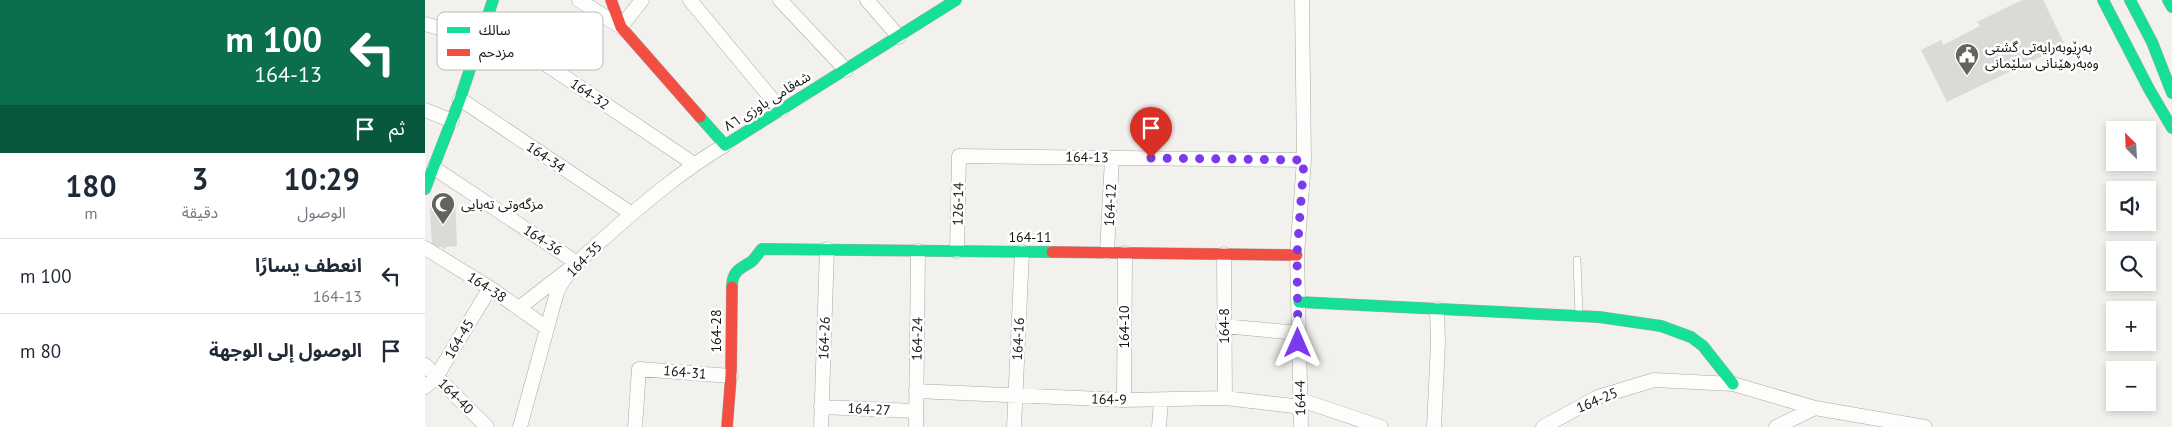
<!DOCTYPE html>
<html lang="ar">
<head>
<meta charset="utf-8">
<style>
  body { margin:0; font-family:"PT Sans","Noto Sans Arabic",sans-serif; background:#f6f6f7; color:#1f2937; direction:rtl; height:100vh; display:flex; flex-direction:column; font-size:19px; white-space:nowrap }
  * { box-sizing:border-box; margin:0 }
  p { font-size:16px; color:#747a83 }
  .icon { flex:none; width:28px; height:28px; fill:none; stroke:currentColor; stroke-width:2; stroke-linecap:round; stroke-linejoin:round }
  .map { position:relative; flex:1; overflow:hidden; direction:ltr }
  .side { display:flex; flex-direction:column; background:#fff; width:425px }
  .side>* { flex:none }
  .guide { background:#0b6e4f; color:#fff; overflow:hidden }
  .needle { width:32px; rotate:336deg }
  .tools { position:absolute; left:1681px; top:121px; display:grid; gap:10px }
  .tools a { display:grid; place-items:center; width:50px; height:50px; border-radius:0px; background:#fff; box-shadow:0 2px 8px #0003; font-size:25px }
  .pin { position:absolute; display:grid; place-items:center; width:42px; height:42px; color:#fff; margin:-51px -21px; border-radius:50% 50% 50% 0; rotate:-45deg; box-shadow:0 0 5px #0007 }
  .pin .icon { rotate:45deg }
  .me { position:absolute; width:55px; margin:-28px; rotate:0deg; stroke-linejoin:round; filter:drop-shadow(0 0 4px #0008) }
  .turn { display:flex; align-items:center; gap:18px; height:105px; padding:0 20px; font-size:22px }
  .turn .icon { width:65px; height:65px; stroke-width:2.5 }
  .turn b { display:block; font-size:35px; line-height:42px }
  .then { display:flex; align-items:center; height:48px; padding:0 20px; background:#0003; gap:10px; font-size:19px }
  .eta { display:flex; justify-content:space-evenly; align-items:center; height:85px; text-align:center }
  .eta b { font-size:30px; font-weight:800; line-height:35px }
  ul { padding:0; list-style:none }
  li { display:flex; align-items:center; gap:15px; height:75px; padding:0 20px; border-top:1px solid #e0e1e3 }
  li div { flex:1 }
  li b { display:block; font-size:19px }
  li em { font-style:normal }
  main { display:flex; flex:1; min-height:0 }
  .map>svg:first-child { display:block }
</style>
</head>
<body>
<main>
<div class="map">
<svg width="1747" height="427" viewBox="0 0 1747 427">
  <rect width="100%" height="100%" fill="#f3f1ed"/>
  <!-- building -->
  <path fill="#dadad7" d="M1597 0H1618L1640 45 1522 102 1496 50 1516 40 1518 45 1555 26 1552 22Z
    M30 198 32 246 21 247 19 250 17 247H7L5 207 10 199Z"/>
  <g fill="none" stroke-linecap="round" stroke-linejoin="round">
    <!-- lane casing -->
    <g stroke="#aaa9a6" stroke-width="8">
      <path id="lane" d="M1152 260 1154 316"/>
    </g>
    <!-- street casing -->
    <g stroke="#aaa9a6" stroke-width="15">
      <path id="street" d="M154 0 196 27 217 0
        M265 0 356 110
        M355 0 421 70
        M442 0 474 37
        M0 24 56 40
        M61 24 269 164
        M35 99 207 214
        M0 110 27 121
        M9 168 152 263 94 308
        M0 248 65 288 122 328
        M532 251 534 156 879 160
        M682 252 687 158
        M799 254 800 398
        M798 326 873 333
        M0 365 62 427
        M0 387 11 377 65 288
        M491 391 699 400 800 398 877 407
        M699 400 700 253
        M876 400 956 427
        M396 407 491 411
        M95 427 132 292C144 267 165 251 185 233 221 201 258 170 300 145
        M210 427 214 369 306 376
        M396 427 402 249
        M491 427 493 251
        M589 427 597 252
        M734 427 736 401
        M876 427 872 255 879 160 877 0
        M1009 427 1013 343 1012 309
        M1118 427 1173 397 1229 380 1308 384 1390 408 1500 427
        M1351 427 1390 408"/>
    </g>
    <!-- fast casing -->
    <g stroke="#aaa9a6" stroke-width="12">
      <path id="fast" d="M1678 0 1724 89 1747 128
        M1705 0 1727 42 1747 93
        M1743 0 1747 7
        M275 117 300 145 531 0
        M0 189 35 99 68 0
        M307 287C307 272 314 269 326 262 330 259 333 253 337 249L627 252
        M874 302 1174 317 1236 326 1266 337 1278 346 1308 384"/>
    </g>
    <!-- jam casing -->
    <g stroke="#aaa9a6" stroke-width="12">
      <path id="jam" d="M186 0 196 27 275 117
        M627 252 872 255
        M302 427 306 376 307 287"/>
    </g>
    <!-- lane -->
    <use href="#lane" stroke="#fdfdfc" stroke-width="7"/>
    <!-- street -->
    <use href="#street" stroke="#fdfdfc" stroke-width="14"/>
    <!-- fast -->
    <use href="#fast" stroke="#16e098" stroke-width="11"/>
    <!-- jam -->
    <use href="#jam" stroke="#f24e42" stroke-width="11"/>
  </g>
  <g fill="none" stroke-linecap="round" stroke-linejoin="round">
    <!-- route -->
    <path stroke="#7c3aed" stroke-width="9" stroke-dasharray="0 16.2" d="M726 158 879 160 872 255 873 343"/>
  </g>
  <!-- icons -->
  <defs>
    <g id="civic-pin" transform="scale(1.25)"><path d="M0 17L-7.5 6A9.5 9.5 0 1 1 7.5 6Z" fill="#64635f" stroke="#fff"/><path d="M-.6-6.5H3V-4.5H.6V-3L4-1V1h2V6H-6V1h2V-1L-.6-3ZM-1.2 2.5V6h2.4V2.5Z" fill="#fff"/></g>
    <g id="mosque-pin" transform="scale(1.25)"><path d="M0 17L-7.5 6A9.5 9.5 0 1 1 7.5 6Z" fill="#64635f" stroke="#fff"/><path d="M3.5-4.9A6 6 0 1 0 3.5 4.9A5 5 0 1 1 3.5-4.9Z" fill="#fff"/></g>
  </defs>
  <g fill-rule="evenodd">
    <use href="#civic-pin" x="1542" y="55"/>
    <use href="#mosque-pin" x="18" y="204"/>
  </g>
  <g text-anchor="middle" stroke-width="5" stroke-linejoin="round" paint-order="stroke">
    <!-- poi labels -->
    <g font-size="14" fill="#171613" stroke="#fff" text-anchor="start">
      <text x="1560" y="52">بەڕێوبەرایەتی گشتی<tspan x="1560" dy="16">وەبەرهێنانی سلێمانی</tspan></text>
      <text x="36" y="209">مزگەوتی تەبایی</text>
    </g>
    <!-- street labels -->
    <g font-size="14" fill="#171613" stroke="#fff">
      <text transform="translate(165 94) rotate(34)" y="5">164-32</text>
      <text transform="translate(342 101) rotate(-32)" y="5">شەقامی باوزی ٨٦</text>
      <text transform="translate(121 157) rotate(34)" y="5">164-34</text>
      <text transform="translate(662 157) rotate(1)" y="5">164-13</text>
      <text transform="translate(533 204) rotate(-89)" y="5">126-14</text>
      <text transform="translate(685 205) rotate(-87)" y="5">164-12</text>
      <text x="605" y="242">164-11</text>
      <text transform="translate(118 240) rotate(33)" y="5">164-36</text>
      <text transform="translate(159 259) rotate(-45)" y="5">164-35</text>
      <text transform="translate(62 287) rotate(33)" y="5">164-38</text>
      <text transform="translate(799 326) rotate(-90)" y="5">164-8</text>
      <text transform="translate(699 327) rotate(-90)" y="5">164-10</text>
      <text transform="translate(291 331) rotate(-90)" y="5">164-28</text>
      <text transform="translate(399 338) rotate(-88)" y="5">164-26</text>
      <text transform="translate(34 339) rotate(-59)" y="5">164-45</text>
      <text transform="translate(492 339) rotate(-89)" y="5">164-24</text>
      <text transform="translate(593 339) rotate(-87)" y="5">164-16</text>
      <text transform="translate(260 372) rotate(5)" y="5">164-31</text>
      <text transform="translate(31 396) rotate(45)" y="5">164-40</text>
      <text transform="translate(875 398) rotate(-91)" y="5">164-4</text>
      <text transform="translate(684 399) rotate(2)" y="5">164-9</text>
      <text transform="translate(1172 400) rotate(-23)" y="5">164-25</text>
      <text transform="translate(444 409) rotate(3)" y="5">164-27</text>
    </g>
  </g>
  <!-- legend -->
  <rect x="12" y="12" width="166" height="58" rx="8" fill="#fff" stroke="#b9b9b8" stroke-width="1"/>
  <rect x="22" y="27" width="23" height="6" fill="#16e098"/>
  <rect x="22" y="49" width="23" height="7" fill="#f24e42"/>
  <g font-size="14" fill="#171613">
    <text x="54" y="35">سالك</text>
    <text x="54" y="57">مزدحم</text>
  </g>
</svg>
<div class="tools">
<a><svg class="needle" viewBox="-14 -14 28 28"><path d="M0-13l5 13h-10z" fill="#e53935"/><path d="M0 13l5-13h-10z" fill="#747a83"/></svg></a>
<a><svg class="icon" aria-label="sound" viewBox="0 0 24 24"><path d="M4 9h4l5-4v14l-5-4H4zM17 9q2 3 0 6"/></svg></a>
<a><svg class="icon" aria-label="search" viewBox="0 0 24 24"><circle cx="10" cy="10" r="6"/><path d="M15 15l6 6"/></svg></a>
<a>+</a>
<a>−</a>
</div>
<div class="pin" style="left:726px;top:158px;background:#d93025"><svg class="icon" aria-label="arrive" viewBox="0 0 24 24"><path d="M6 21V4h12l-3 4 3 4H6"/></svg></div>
<svg class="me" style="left:873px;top:343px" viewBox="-20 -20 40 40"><path d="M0-17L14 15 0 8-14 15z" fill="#7c3aed" stroke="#fff" stroke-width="4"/></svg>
</div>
<section class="side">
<div class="guide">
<div class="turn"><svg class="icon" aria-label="left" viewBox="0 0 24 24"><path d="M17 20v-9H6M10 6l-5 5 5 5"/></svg><div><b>100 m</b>164-13</div></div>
<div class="then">ثم<svg class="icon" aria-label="arrive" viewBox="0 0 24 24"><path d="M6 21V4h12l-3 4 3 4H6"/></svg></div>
</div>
<div class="eta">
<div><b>10:29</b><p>الوصول</p></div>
<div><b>3</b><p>دقيقة</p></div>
<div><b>180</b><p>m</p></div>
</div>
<ul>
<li><svg class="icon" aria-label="left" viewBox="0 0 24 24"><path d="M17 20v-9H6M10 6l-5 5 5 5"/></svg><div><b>انعطف يسارًا</b><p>164-13</p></div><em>100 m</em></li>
<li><svg class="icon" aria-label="arrive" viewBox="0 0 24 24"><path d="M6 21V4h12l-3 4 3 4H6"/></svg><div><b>الوصول إلى الوجهة</b></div><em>80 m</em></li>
</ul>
</section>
</main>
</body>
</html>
